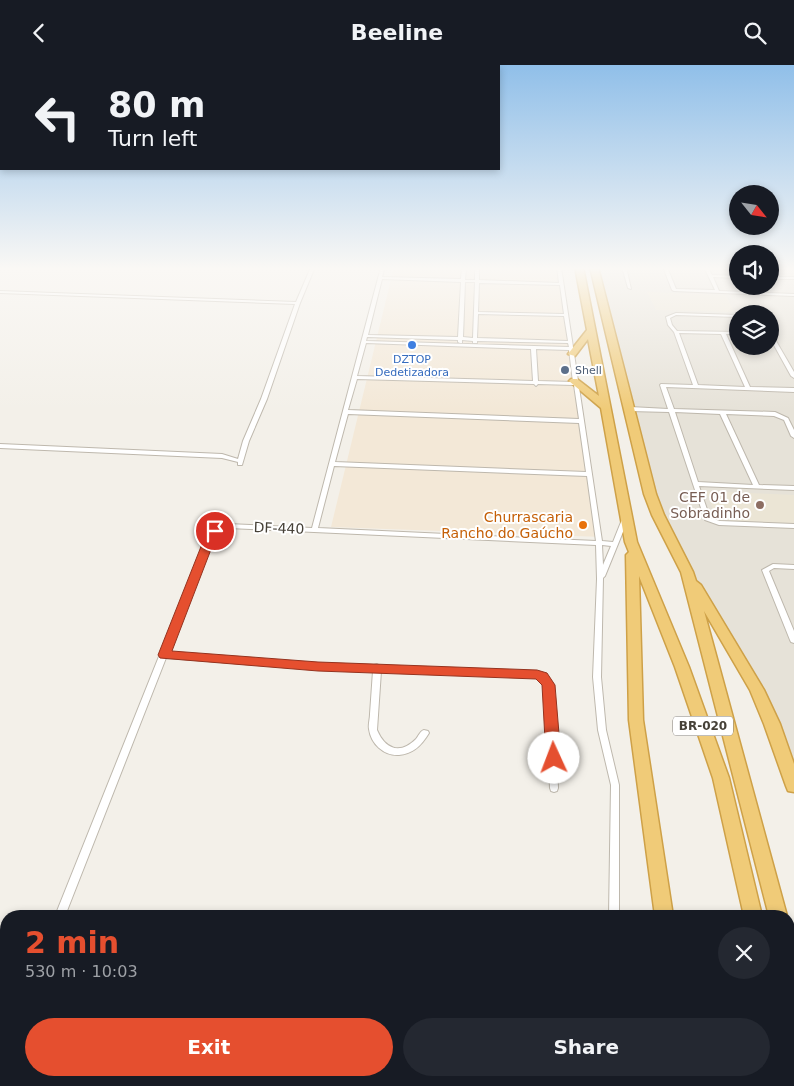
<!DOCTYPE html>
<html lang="en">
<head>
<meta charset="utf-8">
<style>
  body { margin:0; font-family:"DejaVu Sans",sans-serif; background:#242831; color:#f1f3f6; height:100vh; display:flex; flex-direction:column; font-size:19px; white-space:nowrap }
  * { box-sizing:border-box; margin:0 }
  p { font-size:16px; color:#9ea1a6 }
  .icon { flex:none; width:28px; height:28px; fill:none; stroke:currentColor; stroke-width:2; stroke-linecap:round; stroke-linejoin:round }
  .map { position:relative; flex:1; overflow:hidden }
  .details { position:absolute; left:0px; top:845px; width:795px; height:176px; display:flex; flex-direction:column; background:#171b24; border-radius:20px 20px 0 0; box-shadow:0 2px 8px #0003 }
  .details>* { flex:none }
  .hud { position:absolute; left:0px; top:0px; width:500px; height:105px; box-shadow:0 2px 8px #0003; background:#171b24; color:#f1f3f6; overflow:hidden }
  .needle { width:32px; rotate:120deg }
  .tools { position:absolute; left:729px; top:120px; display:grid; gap:10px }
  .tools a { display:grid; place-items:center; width:50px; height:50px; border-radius:50%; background:#171b24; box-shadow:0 2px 8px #0003; font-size:25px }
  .pin { position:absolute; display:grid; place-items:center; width:42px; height:42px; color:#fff; margin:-21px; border:2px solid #fff; border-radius:50%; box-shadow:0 1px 5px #0007 }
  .me { position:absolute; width:55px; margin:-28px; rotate:358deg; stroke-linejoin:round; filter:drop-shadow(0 0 4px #0008) }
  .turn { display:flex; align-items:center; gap:18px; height:105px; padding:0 25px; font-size:22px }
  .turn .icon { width:65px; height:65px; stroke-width:2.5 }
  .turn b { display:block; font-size:35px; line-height:42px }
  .round { display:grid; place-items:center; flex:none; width:52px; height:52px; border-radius:26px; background:#242831 }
  .headline { display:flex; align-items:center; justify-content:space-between; height:85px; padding:0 25px }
  h1 { font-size:30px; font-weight:800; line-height:38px; color:#e54f2f }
  .button { display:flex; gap:10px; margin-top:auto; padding:10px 25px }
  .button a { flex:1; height:58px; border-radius:30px; background:#e54f2f; color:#fff; font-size:20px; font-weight:800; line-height:58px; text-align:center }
  .button a+a { background:#242831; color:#f1f3f6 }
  header { display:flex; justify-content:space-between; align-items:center; height:65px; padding:0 25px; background:#171b24; font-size:22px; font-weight:800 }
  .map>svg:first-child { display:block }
</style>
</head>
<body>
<header><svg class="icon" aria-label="back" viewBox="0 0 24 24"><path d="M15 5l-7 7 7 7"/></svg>Beeline<svg class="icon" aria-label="search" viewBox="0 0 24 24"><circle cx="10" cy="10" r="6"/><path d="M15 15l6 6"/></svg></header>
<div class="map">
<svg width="794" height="1021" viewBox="0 0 794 1021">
  <rect width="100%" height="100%" fill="#f3f0e9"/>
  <!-- residential -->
  <path fill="#e6e2d8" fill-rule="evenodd" d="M595 202H737L738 221H770V202H794V721L772 659 658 450ZM738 249H770V281H738Z"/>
  <!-- commercial -->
  <path fill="#f3e8d7" d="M394 202H557L602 472 331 462Z"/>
  <!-- education -->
  <path fill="#ebe5d5" d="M647 227 726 230 734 247 656 245Z
    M706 426 794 430V459L717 455Z"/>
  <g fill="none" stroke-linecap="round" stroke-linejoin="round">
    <!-- street casing -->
    <g stroke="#beb8ad" stroke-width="2">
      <path id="street" d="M311 202H315L300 238 267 334 249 376 242 400H238V397L222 393 0 383V379L222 389 238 394 243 376 261 334 295 239 0 228V226L296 237Z
        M381 202H385L382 212 461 214 462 202H466L465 215H475V202H479V215L559 218 557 202H561L602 476 613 477 623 452 626 450 629 452 605 511 603 513 601 612 606 665 619 720V851H609L611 720 598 665 593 612 597 514 596 480 229 463 221 465 212 475 168 588 318 598 374 600 377 599 380 601 540 607 549 613 554 630 558 723 557 726 554 727 551 726 550 723 546 630 542 616 535 612 381 606 377 665C385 684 400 690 416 674 418 672 420 666 424 665 425 665 427 666 428 666L429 668C422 680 413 689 399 690 384 691 371 679 369 664 368 660 370 654 370 649 371 634 372 620 373 606L318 604 166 593 65 851H55L206 474 217 463 228 459 312 463ZM382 214 461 217 458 272 368 270ZM465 217H475L473 273 463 272ZM479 218 560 220 564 249 478 247ZM478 249 564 251 568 276 477 273ZM367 272 458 275V277L460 278H462V275L473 276V278H477V276L568 278 569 282 366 276ZM366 278 531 284 533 316 357 311ZM536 284 569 285 573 317 538 316ZM357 314 534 319 536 321 538 319 574 320 579 354 348 345ZM348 349 579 358 586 407 335 397ZM334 401 587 411 596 476 318 463ZM602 480 611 481 603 500Z
        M622 202H626L631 224 628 223Z
        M663 202H667L676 224 715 225 704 202H708L712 210 738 211V213L713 212 719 226 794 229V231L674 226 672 225Z
        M770 212H794V214H770Z
        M676 248 738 250V252L676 250 670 253 672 260 677 266 738 267V269H726L750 322 794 323V327L666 322 674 344 775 347 788 353 794 365V373L791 371 784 355 774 351 726 349 759 420 794 421V425L699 421 710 453 720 456 794 459V463L719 460 705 455 669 347 630 346 627 344 630 342 668 344 660 320 661 319 693 320 674 267 668 260 666 252ZM679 268 721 269 745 322 698 320ZM675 347 720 349 753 420 698 417Z
        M770 268 772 269 794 307V313L791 311 770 273Z
        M773 499 794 500V504L774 503 769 506 794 566V578L791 577 790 575 762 505Z
        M6 978V998L4 1003 0 1005V985L2 980Z
        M608 1015H620V1021H608Z"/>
    </g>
    <!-- highway casing -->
    <g stroke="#cea148" stroke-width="3">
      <path id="highway" d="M575 202H583L637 477 689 602 729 713 762 851H744L713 713 675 602 639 511 643 655 673 851H655L629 655 626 490 629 487 625 477 601 343 569 316 571 314H577L599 331 588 274 575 291 568 289 587 265Z
        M590 202H598L656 429 664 450 693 507 696 516 701 520 764 625 780 659 794 699V727L788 726 786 721 764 659 750 625 704 546 787 851H769L681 507 652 450 644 429Z
        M789 881 794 883V919L789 917Z
        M789 999 794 1001V1021H780L779 1015H789Z
        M671 1015H705L706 1021H670Z"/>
    </g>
    <!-- street -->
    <use href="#street" fill="#fff" fill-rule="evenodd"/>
    <!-- highway -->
    <use href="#highway" fill="#f0cb78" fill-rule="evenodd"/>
  </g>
  <!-- sky -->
  <linearGradient id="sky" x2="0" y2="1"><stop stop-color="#90bfe9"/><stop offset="0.59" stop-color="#faf8f5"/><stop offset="1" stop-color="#faf8f5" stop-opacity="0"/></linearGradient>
  <rect width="794" height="345" fill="url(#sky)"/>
  <!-- route -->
  <path fill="#e54f2f" stroke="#95331f" d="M215 463 220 466 215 474 172 586 318 597 537 605 547 608 555 620 561 693 559 697H548L546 693 542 620 536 614 318 606 160 593 158 590 204 474 211 464Z"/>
  <!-- markers -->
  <circle fill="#3f7fe0" stroke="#fff" stroke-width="2" cx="412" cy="280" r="5"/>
  <circle fill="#5c6f8a" stroke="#fff" stroke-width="2" cx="565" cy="305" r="5"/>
  <circle fill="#8d6e63" stroke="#fff" stroke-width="2" cx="760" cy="440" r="5"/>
  <circle fill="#e8710a" stroke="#fff" stroke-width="2" cx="583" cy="460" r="5"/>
  <g text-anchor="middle" stroke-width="4" stroke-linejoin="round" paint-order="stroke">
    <!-- far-shop labels -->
    <g font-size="11" fill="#366cbe" stroke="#fff">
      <text x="412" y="298">DZTOP<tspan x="412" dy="13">Dedetizadora</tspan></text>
    </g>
    <!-- far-service labels -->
    <g font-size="11" fill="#4e5e75" stroke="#fff" text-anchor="start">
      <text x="575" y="309">Shell</text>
    </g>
    <!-- shield labels -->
    <rect fill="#fff" stroke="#7e7a74" stroke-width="1" x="673" y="651.5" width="60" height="19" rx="4"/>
    <g font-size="12" font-weight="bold" fill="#464138">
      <text x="703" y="665">BR-020</text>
    </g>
    <!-- education labels -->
    <g font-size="14" fill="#785e54" stroke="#fff" text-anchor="end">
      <text x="750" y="437">CEF 01 de<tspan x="750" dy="16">Sobradinho</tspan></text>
    </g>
    <!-- food labels -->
    <g font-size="14" fill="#c56008" stroke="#fff" text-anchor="end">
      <text x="573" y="457">Churrascaria<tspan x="573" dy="16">Rancho do Gaúcho</tspan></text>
    </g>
    <!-- street labels -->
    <g font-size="14" fill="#464138" stroke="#fff">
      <text transform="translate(279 463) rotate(2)" y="5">DF-440</text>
    </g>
  </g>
</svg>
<div class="tools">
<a><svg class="needle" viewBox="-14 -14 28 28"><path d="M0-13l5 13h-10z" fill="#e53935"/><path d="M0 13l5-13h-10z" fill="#9ea1a6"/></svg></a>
<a><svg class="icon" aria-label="sound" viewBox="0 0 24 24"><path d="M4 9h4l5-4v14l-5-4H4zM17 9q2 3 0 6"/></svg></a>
<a><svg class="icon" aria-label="layers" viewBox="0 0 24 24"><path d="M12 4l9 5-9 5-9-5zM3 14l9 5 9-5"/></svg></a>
</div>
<div class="pin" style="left:215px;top:466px;background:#d93025"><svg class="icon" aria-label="arrive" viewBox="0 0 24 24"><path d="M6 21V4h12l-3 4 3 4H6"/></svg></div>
<svg class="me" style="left:554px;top:693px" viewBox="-20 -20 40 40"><circle r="19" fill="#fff"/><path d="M0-13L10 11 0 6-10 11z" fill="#e54f2f"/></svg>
<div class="hud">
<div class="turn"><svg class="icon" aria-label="left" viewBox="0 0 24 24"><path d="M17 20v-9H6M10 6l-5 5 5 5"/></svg><div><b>80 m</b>Turn left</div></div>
</div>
<section class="details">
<div class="headline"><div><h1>2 min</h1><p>530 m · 10:03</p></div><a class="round"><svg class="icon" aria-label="close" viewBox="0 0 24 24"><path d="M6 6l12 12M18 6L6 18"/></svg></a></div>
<div class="button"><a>Exit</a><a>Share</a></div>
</section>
</div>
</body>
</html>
